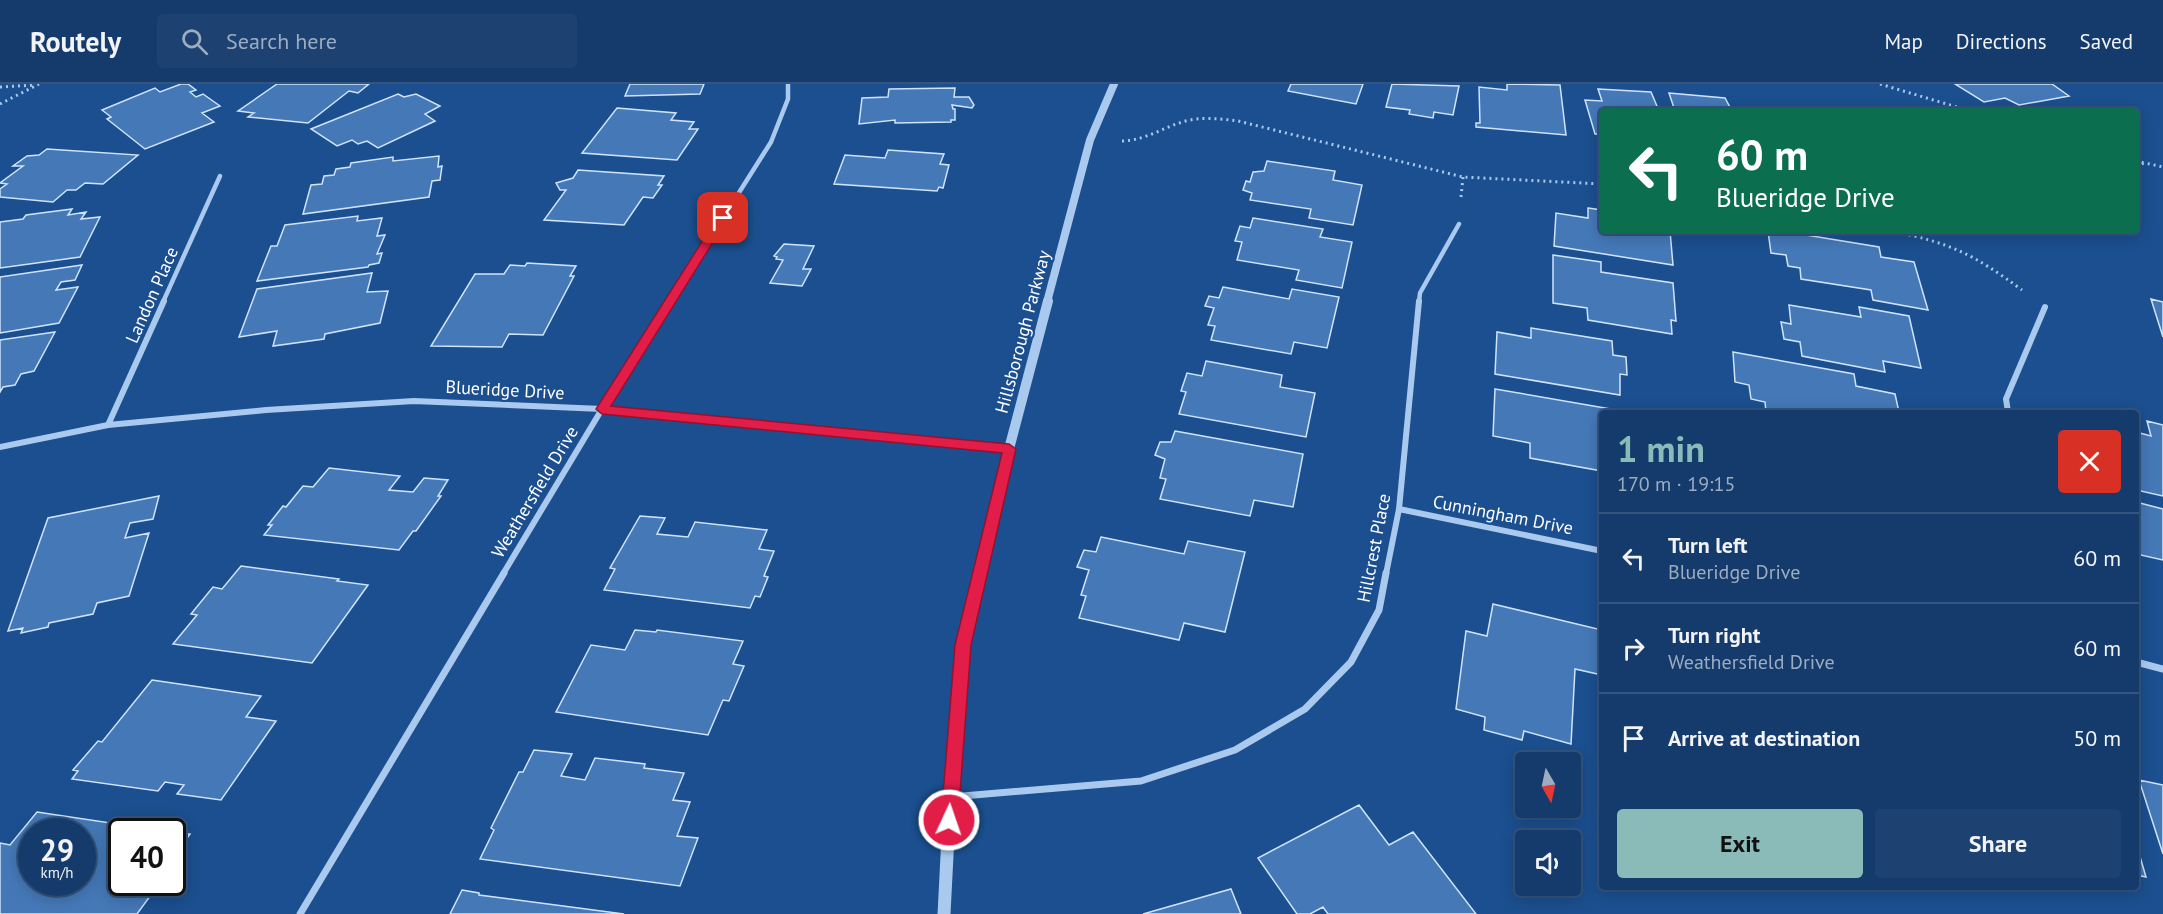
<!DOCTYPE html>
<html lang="en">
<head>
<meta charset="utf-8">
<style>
  body { margin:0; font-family:"PT Sans",sans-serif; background:#1d4271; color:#f1f3f6; height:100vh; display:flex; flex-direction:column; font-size:22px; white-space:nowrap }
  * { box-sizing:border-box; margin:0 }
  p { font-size:20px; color:#9dadc1 }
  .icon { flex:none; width:33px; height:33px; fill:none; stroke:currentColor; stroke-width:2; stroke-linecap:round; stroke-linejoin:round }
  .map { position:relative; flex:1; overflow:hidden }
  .drawer { position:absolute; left:1599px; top:326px; width:540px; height:480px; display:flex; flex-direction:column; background:#143b6b; border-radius:6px; box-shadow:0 3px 15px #0003,0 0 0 2px #33557e }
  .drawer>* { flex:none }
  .guide { position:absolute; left:1599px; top:24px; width:540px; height:126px; border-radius:6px; box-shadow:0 3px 15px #0003,0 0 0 2px #33557e; background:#0b6e4f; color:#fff; overflow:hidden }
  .needle { width:39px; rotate:171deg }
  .tools { position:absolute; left:1515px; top:668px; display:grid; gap:12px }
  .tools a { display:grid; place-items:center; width:66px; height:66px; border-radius:6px; background:#143b6b; box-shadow:0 3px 15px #0003,0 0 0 2px #33557e; font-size:30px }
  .speed { position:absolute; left:18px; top:734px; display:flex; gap:12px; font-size:30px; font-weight:700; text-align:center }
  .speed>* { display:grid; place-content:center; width:78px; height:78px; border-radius:50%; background:#143b6b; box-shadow:0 3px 15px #0003,0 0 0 2px #33557e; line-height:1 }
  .speed small { font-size:15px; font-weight:400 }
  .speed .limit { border:3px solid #111; border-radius:9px; background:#fff; color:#111 }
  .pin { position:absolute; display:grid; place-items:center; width:51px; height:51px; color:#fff; margin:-26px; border-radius:12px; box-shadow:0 3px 9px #0006 }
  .me { position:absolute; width:66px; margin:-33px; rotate:3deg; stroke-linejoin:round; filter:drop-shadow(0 0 4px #0008) }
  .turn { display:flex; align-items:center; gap:21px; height:126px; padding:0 18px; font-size:27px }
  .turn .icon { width:78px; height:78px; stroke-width:2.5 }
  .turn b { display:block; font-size:42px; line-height:51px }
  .round { display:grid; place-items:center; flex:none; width:63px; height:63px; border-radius:6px; background:#1d4271 }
  .summary { display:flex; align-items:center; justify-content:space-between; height:102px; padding:0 18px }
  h1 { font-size:36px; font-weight:800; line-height:45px; color:#8bbbb9 }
  .button { display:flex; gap:12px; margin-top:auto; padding:12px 18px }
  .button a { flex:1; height:69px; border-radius:6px; background:#8bbbb9; color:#111; font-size:24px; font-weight:800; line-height:69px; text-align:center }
  .button a+a { background:#1d4271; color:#f1f3f6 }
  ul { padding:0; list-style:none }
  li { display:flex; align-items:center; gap:18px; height:90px; padding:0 18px; border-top:2px solid #33557e }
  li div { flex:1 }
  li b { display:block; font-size:22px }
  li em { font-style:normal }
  header { display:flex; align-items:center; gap:36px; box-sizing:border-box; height:84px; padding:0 30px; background:#143b6b; border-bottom:2px solid #33557e }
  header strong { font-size:28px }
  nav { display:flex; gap:33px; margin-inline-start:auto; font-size:21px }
  .search { width:420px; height:54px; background:#1d4271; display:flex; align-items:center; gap:15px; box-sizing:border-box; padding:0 21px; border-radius:6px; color:#9dadc1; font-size:22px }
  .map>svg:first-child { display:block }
</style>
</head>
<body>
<header>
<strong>Routely</strong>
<div class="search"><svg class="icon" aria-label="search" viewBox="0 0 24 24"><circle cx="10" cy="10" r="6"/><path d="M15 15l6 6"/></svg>Search here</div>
<nav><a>Map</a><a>Directions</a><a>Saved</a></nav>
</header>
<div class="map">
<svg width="2163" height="830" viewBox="0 0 2163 830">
  <rect width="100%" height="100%" fill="#1b4f8f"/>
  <!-- building -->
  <path fill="#4478b7" stroke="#cfe3fa" stroke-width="1.5" fill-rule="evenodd" d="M181 0H188L196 6 190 8 196 13 203 10 220 22 202 29 214 38 145 65 107 35 111 33 102 26 155 4 160 8Z
    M277 0H369L358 9 349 7 308 39 248 33 254 29 238 27Z
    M630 0H704L700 10 625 12Z
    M1291 0H1363L1356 20 1288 7Z
    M1392 0 1459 2 1453 31 1434 28 1433 34 1409 30 1410 26 1386 23Z
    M1507 0 1560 1 1566 51 1476 43V39H1480L1479 3 1507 6Z
    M1955 0H2052L2069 12 2019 21 2005 14 1984 18Z
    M955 4 954 13H969L974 21 972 24 952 21 953 25H955V36H951V38L895 39V36L859 40 862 14 888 13 889 5Z
    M1598 5 1651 8 1659 27H1602V50H1595L1585 16 1602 17Z
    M1669 9 1725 14 1732 27H1675Z
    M398 10 404 13 416 10 440 22 425 30 435 37 378 64 367 57 358 60 352 56 337 62 311 45Z
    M617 24 676 29 671 36 694 38 689 45H698L677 76 582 69Z
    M47 65 138 71 103 100 85 99 76 106H67L53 118 0 113V105L7 100 0 99 23 82H13L27 72 39 71Z
    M888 66 944 70 940 80 949 81 943 104 939 103 937 107 834 100 845 71 885 74Z
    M439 72 438 83 442 82 440 96 432 97 429 113 303 130 311 101 322 100 324 92 334 91 336 85 350 83 351 79 393 73V77Z
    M1267 77 1335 87 1333 96 1362 101 1353 141 1309 134 1311 125 1250 116 1252 109 1243 106 1246 97 1250 98 1253 88 1264 87Z
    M578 86 664 92 658 101H662L653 114 643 113 624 141 544 136 566 106H560L556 99 573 94Z
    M1588 124 1602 126V147H1670L1673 181 1554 162 1556 129 1588 134Z
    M72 125 68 131 86 128 81 135 100 133 80 173 0 184V138L23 135 26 131Z
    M358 132 357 137 382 134 377 152 385 151 377 170 382 169 379 179 369 181 368 183 257 197 271 162H277L285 141Z
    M1253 134 1323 145 1320 153 1352 158 1342 204 1296 196 1299 186 1237 176 1242 158 1235 157 1240 142 1250 144Z
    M1768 147 1800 150 1879 163 1881 173 1914 178 1928 226 1873 216 1871 206 1801 195 1800 184 1788 182 1786 171 1771 169Z
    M784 160 814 162 803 185H811L802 202 770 199 783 176 776 175 777 173 774 172Z
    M1553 171 1601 178V188L1673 199 1676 237 1671 236 1672 250 1588 236 1587 224 1553 219Z
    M527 179 576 182 570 192H574L543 251 509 250 502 263 431 262 475 190H504L510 181 525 182Z
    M82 181 75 196 61 198 56 206 78 203 59 239 0 249V193Z
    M372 189 367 208 388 207 380 239 325 250 324 255 273 262 277 247 239 253 257 205Z
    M1223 203 1289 215 1292 205 1339 213 1327 264 1294 258 1291 270 1211 256 1215 242 1208 241 1214 224 1205 222 1209 212 1219 214Z
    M2151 215 2163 218V253Z
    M1789 221 1861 233 1859 223 1909 232 1921 284 1883 277 1885 288 1802 272 1800 258 1784 255 1781 238 1791 240Z
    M1531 244 1612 257 1613 271 1626 273 1627 291 1620 290V311L1495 290 1497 248 1531 254Z
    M55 248 34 287 21 290 15 301 3 303 0 308V256Z
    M1733 268 1854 290 1856 302 1895 310 1899 328H1766L1765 318 1751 315 1749 301 1735 298Z
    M1206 277 1282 291 1280 303 1315 309 1306 353 1179 330 1186 308 1181 307 1187 289 1202 292Z
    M1495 305 1628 328H1602V387L1530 374V359L1493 352Z
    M2147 337 2163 341V412L2136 406V348L2151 352Z
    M1175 347 1303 370 1293 423 1254 416 1250 432 1160 415 1166 395 1160 394 1165 375 1155 371 1160 358H1171Z
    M329 384 400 392 389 406 413 408 424 394 448 396 438 412H441L416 447H413L399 466 264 451 272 441H268L283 422 286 423 303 402 313 403Z
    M159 412 153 435 130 439 125 454 149 449 129 512 97 519 93 530 49 539 48 543 21 549 23 544 8 547 48 434Z
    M2136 418 2163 425V476L2136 470Z
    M640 432 665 434 657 450 688 453 695 438 767 446 759 465 774 467 764 492 768 493 760 513 755 512 750 524 604 506 615 485 610 484Z
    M1101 453 1184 470 1188 457 1245 468 1225 548 1184 539 1179 556 1079 534 1086 512 1081 511 1089 486 1077 483 1084 466 1096 468Z
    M241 482 339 495 337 497 368 501 312 579 173 560 197 531 191 530 213 503 222 505Z
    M1493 520 1602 546V591L1575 585 1571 660 1524 647 1522 656 1484 646 1485 633 1456 625 1466 547 1487 552Z
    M635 546 656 548 657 546 743 557 733 580 744 582 729 617 723 616 708 651 556 628 591 561 625 566Z
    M152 596 261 612 246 633 276 637 221 716 177 710 184 701 165 698 158 707 72 695 78 687 73 686 98 657 102 658Z
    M534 666 572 670 561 692 585 696 595 674 645 680 644 684 684 689 673 716 690 718 677 752 698 754 680 802 480 775 494 746 491 744 519 688H523Z
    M2139 696 2163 701V770Z
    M1359 721 1389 761 1413 748 1476 830H1328L1323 823 1310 830H1297L1258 774Z
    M37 728 124 741 107 763 122 766V798H155L151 804H156L137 830H0V759L10 761ZM32 747H82V798H32Z
    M172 748 190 750 172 774Z
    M2136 759 2146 793 2136 791Z
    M1231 805 1241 830H1143Z
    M462 806 479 809V811L624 830H450Z"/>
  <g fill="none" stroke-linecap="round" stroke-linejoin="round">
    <!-- path -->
    <path stroke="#a9c9ee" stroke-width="3" stroke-dasharray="2 4" stroke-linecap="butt" d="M1880 0 1970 27
      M0 3 35 1
      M0 20 39 0
      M1122 57C1148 56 1166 41 1190 36 1206 33 1222 35 1238 37L1463 93 1602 100
      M2136 76 2144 79
      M2136 81 2145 79 2163 83
      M1461 113 1463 93
      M1891 147C1951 159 1973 170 2022 206"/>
    <!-- minor-far2 -->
    <path stroke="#a9c9ee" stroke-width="4.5" d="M163 218 220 92
      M670 218 771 58 788 15V0
      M1419 218 1420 209 1459 140"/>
    <!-- minor-far1 -->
    <path stroke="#a9c9ee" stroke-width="6" d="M2008 328 2006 315 2045 223
      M108 341 164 217
      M0 363 108 341 266 326 414 317 602 325 1009 365
      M1399 425 1602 467
      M503 490 602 325 671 217
      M1386 490 1399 425 1419 217"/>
    <!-- minor -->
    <path stroke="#a9c9ee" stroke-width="7" d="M2136 578 2163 585
      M951 713 1141 697 1235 666 1305 625 1351 578 1379 526 1386 489
      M300 830 504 489"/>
    <!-- tertiary-far2 -->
    <path stroke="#a9c9ee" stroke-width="8" d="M1047 218 1090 56 1114 0"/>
    <!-- tertiary-far1 -->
    <path stroke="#a9c9ee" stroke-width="10" d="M980 490 1009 365 1048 217"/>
    <!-- tertiary -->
    <path stroke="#a9c9ee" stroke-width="13" d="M944 830 950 713 963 561 980 489"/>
  </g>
  <!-- route -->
  <path fill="#e11d48" stroke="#92132f" stroke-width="1.5" d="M723 131 728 134 611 322 1009 360 1016 365 971 561 958 736 955 742 949 744 943 742 941 736 955 561 1002 369 602 330 596 325 717 134Z"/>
  <g text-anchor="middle" stroke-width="4.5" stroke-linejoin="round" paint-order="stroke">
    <!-- street labels -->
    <g font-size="18" fill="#fff" stroke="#1b4f8f">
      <text transform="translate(152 211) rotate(-66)" y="6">Landon Place</text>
      <text transform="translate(1023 248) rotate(-75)" y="6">Hillsborough Parkway</text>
      <text transform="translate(505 306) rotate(3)" y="6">Blueridge Drive</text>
      <text transform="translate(535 408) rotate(-59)" y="6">Weathersfield Drive</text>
      <text transform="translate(1503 431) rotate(11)" y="6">Cunningham Drive</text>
      <text transform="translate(1374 464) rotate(-79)" y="6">Hillcrest Place</text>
    </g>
  </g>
</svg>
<div class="tools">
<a><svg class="needle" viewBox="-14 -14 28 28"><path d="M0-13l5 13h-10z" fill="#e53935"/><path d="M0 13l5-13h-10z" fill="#9dadc1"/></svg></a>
<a><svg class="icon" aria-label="sound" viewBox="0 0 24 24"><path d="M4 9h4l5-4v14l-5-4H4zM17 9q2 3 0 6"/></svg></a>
</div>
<div class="speed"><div>29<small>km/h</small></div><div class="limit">40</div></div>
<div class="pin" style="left:723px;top:134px;background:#d93025"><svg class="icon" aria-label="arrive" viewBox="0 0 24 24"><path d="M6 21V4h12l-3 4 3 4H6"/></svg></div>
<svg class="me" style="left:949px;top:736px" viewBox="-20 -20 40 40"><circle r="17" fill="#e11d48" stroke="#fff" stroke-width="3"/><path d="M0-11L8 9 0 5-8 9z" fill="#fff"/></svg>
<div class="guide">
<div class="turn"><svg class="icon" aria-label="left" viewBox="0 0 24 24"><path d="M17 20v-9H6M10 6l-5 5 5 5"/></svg><div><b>60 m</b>Blueridge Drive</div></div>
</div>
<section class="drawer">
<div class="summary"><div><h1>1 min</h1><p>170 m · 19:15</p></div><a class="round" style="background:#d93025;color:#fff"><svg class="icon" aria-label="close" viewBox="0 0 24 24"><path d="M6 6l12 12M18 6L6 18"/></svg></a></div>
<ul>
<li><svg class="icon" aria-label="left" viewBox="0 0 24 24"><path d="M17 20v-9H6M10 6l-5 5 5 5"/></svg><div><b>Turn left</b><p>Blueridge Drive</p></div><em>60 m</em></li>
<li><svg class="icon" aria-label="right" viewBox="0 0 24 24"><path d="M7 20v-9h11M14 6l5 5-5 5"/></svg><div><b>Turn right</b><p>Weathersfield Drive</p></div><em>60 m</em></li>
<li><svg class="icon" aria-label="arrive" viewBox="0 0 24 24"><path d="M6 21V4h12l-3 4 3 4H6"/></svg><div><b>Arrive at destination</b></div><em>50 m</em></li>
</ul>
<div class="button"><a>Exit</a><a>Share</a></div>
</section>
</div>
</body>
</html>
